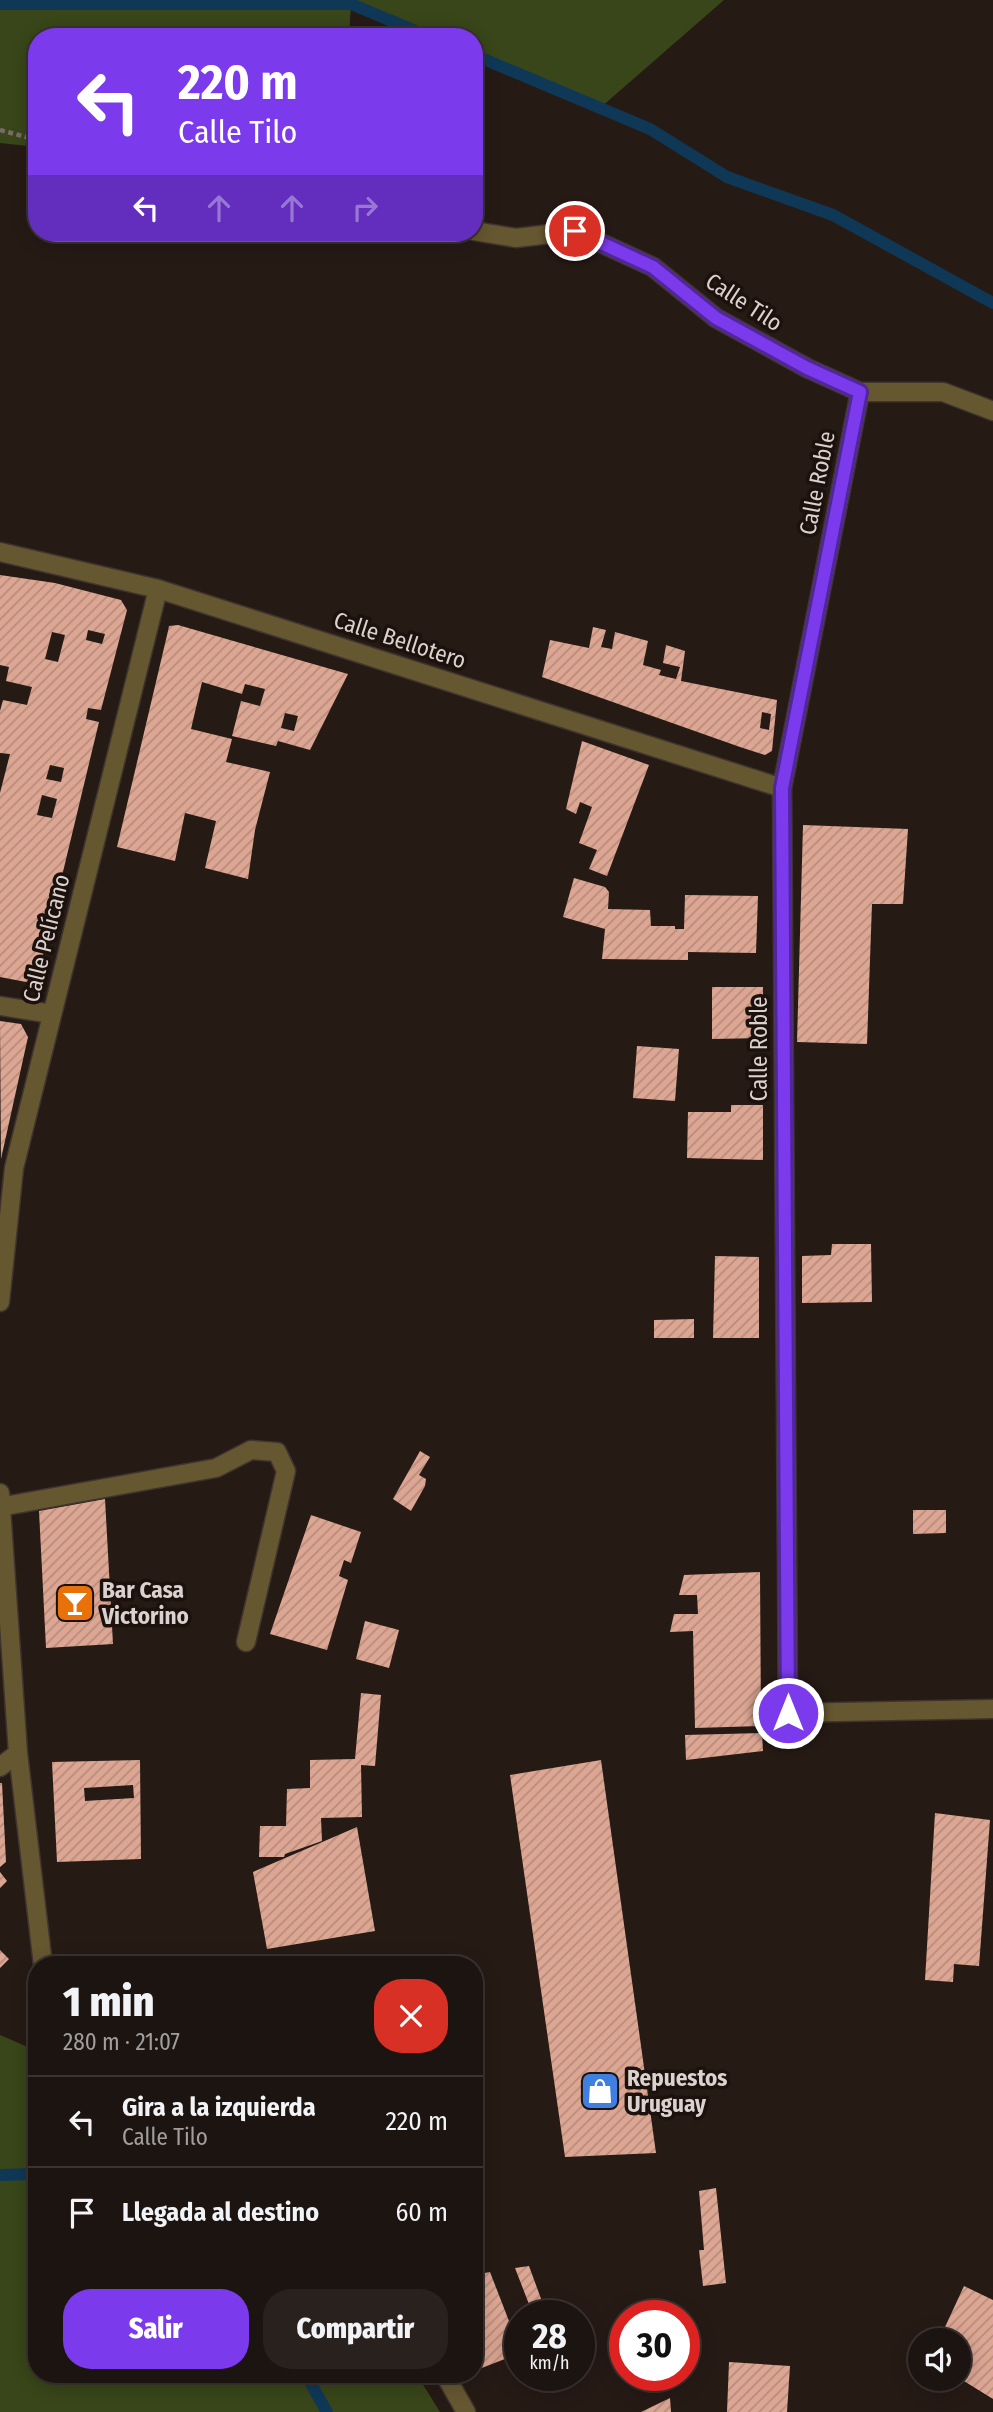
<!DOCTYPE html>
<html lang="es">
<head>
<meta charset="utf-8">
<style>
  body { margin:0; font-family:"Fira Sans Condensed",sans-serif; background:#29211e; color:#f1f3f6; height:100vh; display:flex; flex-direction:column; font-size:26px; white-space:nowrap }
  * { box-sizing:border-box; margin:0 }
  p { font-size:23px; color:#a09e9f }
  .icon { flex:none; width:38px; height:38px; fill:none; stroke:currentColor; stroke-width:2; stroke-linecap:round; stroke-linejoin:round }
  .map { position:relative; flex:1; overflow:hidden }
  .sheet { position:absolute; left:28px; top:1956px; width:455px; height:427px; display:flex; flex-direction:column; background:#1c1410; border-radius:28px; box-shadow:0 4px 18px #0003,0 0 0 2px #3a3330 }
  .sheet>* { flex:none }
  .hud { position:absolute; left:28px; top:28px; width:455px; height:214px; border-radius:28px; box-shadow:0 4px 18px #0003,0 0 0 2px #3a3330; background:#7c3aed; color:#fff; overflow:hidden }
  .controls { position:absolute; left:908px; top:2328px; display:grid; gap:14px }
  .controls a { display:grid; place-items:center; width:63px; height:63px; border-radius:50%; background:#1c1410; box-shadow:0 4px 18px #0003,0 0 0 2px #3a3330; font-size:35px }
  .speed { position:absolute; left:504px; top:2300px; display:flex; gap:14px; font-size:35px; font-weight:700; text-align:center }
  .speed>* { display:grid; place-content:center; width:91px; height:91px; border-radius:50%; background:#1c1410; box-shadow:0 4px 18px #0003,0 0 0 2px #3a3330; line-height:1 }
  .speed small { font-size:18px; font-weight:400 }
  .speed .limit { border:10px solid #d22; background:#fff; color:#111 }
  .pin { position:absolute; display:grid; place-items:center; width:60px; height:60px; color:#fff; margin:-30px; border:4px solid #fff; border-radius:50%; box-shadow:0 2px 7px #0007 }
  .me { position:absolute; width:77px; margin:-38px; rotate:0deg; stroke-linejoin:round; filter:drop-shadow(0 0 5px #0008) }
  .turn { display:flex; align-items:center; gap:24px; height:147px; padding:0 35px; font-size:32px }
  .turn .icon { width:91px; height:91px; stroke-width:2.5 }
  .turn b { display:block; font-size:49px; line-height:60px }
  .lanes { display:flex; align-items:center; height:66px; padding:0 35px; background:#0003; justify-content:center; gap:35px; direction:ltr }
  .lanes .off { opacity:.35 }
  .round { display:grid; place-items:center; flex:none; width:74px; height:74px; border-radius:28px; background:#29211e }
  .headline { display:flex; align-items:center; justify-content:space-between; height:119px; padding:0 35px }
  h1 { font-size:42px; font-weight:800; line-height:52px }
  .primary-button { display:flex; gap:14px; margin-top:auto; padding:14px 35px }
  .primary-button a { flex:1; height:80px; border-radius:28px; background:#7c3aed; color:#fff; font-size:28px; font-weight:800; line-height:80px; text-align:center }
  .primary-button a+a { background:#29211e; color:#f1f3f6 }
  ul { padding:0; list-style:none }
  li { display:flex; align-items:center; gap:21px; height:91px; padding:0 35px; border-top:2px solid #3a3330 }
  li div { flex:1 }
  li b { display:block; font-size:26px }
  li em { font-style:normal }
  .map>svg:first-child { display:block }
</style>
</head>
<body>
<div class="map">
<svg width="993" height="2412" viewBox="0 0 993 2412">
  <defs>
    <pattern id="building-hatch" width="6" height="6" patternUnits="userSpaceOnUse" patternTransform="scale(1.75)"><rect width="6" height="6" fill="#dda693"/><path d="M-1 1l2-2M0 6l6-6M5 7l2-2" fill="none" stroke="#b68c7e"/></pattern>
  </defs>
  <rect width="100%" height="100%" fill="#261a15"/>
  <!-- grass -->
  <path fill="#384619" d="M0 0H724L600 108 474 55V37H430L351 4 349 37H37V147L0 143Z
    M0 2035 37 2051V2375H417L440 2412H0Z"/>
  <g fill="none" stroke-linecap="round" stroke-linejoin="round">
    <!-- stream -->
    <path stroke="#0f3857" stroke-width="12" d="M0 4H351L430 37
      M474 55 650 129 727 177 833 215 993 303
      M0 2175 37 2174
      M306 2375 327 2412"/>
  </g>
  <!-- building -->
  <path fill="url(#building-hatch)" fill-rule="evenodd" d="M0 575 55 583 121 600 127 610 101 710 88 708 86 719 99 722 37 980 26 982 0 977V793L10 754 0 753V711L3 700 27 705 32 687 6 681 9 667 0 665ZM88 630 105 634 102 644 86 640ZM52 632 65 635 58 662 45 659ZM50 765 64 768 61 782 46 779ZM42 795 57 799 52 818 37 815Z
    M178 625 348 674 310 750 278 741 276 746 232 736 241 701 260 706 265 689 245 684 242 694 202 682 191 729 232 739 226 762 270 772 255 830 248 879 205 868 216 821 185 813 175 861 117 847 168 631 169 626ZM285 713 298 716 294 731 281 728Z
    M593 627 606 630 601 647 612 649 615 632 648 641 643 665 661 670 659 675 676 679 680 667 663 663 666 645 685 651 681 681 777 700 772 751 765 755 740 747 542 677 550 640 589 648ZM762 712 771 714 769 730 760 728Z
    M582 741 649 765 607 876 589 869 597 850 579 843 592 807 580 802 576 814 566 809Z
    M803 825 908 829 903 904H872L867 1044 797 1042Z
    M574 878 605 887 609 892 608 909 650 910 651 926H675V929H684L685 895 758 896 756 953 688 952V960L602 959 605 929 563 917Z
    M712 987H763V1038L712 1039Z
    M0 1021 21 1024 28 1037 1 1159Z
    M637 1046 679 1049 675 1101 633 1098Z
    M731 1105H763V1160L687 1158 688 1112H731Z
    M832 1244H871L872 1302 802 1303V1256L831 1255Z
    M715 1256 759 1257V1338H713Z
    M694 1319V1338H654V1320Z
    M420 1451 430 1457 419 1475 426 1479 425 1486 411 1511 393 1499Z
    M105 1499 113 1644 46 1648 39 1511Z
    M913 1510H946V1533L913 1534Z
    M311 1515 361 1532 351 1563 344 1560 339 1576 348 1580 327 1650 270 1634Z
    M760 1572 761 1726 695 1728 693 1631 670 1632 674 1614H698L697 1595H679L684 1575Z
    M365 1621 399 1630 389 1668 356 1659Z
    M361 1693 381 1695 375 1766 361 1765 362 1817 321 1818 322 1841 285 1854 284 1857H259L260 1826H286L287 1789 310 1788V1760L355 1759Z
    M762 1733 763 1751 686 1760 685 1735Z
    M140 1760 141 1859 57 1862 52 1762ZM133 1785 134 1798 85 1801 84 1788Z
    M601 1760 656 2153 565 2157 510 1775Z
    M0 1783H2L6 1862 0 1867Z
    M935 1813 990 1820 979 1966 954 1964 953 1982 925 1980Z
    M357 1827 375 1931 267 1949 253 1872Z
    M0 1872 7 1881 0 1888Z
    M0 1950 9 1959 0 1968Z
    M716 2188 726 2283 703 2286 699 2250H704L699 2191Z
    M529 2266 547 2315H524L532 2312 515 2268Z
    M490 2272 509 2321 520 2317V2353L474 2371V2275Z
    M964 2286 993 2300V2399L959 2378 961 2359 959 2358V2340H939Z
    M729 2362 790 2366 787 2412H727Z
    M635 2375H671V2377L636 2378Z
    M670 2398 671 2412H641Z"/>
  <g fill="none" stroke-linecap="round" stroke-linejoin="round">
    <!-- minor casing -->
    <g stroke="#3f342f" stroke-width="21">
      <path id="minor" d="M474 231 516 238 575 231 653 267 716 318 807 368 860 392H943L993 411
        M860 392 782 788 788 1713 993 1709
        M0 552 158 589 782 788
        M0 1006 52 1014
        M0 1302 14 1168 158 589
        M0 1493 18 1753 43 1965
        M0 1507 216 1468 251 1450 277 1452 286 1471 246 1642
        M0 1767 18 1753
        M445 2375 466 2412"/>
    </g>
    <!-- path -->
    <path stroke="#776c68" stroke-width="4.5" stroke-dasharray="5 3.5" stroke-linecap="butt" d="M0 130 37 140"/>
    <!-- minor -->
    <use href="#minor" stroke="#655730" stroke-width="18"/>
  </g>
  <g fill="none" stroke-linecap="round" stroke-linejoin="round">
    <!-- route casing -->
    <g stroke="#51269a" stroke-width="18">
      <path id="route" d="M575 231 653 267 716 318 807 368 860 392 782 788 788 1713"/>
    </g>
    <!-- route -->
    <use href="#route" stroke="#7c3aed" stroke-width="12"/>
  </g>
  <!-- icons -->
  <defs>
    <g id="bar-square" transform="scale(2.0125)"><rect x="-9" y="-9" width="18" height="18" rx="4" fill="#e8710a" stroke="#1c110c"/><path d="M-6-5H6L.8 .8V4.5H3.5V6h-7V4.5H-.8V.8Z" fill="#fff"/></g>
    <g id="shop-square" transform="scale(2.0125)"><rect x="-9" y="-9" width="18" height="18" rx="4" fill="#3f7fe0" stroke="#1c110c"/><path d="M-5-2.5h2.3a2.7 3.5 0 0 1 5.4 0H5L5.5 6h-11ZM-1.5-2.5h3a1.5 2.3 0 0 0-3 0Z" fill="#fff"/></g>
  </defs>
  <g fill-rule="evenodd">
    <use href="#bar-square" x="75" y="1603"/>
    <use href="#shop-square" x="600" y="2091"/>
  </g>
  <g text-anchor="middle" stroke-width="7" stroke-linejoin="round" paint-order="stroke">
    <!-- street labels -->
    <g font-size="23" fill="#dbd2cf" stroke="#1c110c">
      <text transform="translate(744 302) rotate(33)" y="8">Calle Tilo</text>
      <text transform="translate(817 483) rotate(-79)" y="8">Calle Roble</text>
      <text transform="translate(400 640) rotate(18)" y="8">Calle Bellotero</text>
      <text transform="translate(46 938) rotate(-76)" y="8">Calle Pelícano</text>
      <text transform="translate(759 1049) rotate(-90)" y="8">Calle Roble</text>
    </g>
    <!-- poi labels -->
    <g font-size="23" font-weight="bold" fill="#dbd2cf" stroke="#1c110c" text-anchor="start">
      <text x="102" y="1598">Bar Casa<tspan x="102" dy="26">Victorino</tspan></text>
      <text x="627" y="2086">Repuestos<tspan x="627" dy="26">Uruguay</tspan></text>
    </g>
  </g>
</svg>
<div class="controls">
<a><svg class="icon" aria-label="sound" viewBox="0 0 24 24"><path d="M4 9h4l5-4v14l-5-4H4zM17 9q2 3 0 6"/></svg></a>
</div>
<div class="speed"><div>28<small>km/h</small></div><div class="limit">30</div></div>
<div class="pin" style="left:575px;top:231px;background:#d93025"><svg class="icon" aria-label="arrive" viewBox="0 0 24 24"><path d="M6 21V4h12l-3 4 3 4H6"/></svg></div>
<svg class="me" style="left:788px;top:1713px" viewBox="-20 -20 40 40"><circle r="17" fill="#7c3aed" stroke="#fff" stroke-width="3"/><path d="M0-11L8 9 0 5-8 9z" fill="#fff"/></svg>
<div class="hud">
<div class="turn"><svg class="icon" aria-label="left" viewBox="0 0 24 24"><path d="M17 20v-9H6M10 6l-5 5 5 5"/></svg><div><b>220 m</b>Calle Tilo</div></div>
<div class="lanes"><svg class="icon" aria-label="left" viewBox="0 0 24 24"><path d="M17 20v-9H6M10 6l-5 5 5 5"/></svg><svg class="icon off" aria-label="ahead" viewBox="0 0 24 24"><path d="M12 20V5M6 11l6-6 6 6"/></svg><svg class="icon off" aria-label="ahead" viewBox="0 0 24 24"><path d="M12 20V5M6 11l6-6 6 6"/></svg><svg class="icon off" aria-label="right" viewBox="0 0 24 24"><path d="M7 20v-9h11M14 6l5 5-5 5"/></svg></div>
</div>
<section class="sheet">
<div class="headline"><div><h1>1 min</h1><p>280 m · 21:07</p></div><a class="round" style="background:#d93025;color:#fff"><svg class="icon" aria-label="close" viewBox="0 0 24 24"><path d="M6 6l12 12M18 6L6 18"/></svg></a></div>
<ul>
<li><svg class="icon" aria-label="left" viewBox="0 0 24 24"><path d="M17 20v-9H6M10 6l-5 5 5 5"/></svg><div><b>Gira a la izquierda</b><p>Calle Tilo</p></div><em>220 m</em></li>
<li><svg class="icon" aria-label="arrive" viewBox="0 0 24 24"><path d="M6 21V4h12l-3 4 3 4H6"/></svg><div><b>Llegada al destino</b></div><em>60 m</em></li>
</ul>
<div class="primary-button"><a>Salir</a><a>Compartir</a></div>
</section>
</div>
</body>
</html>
